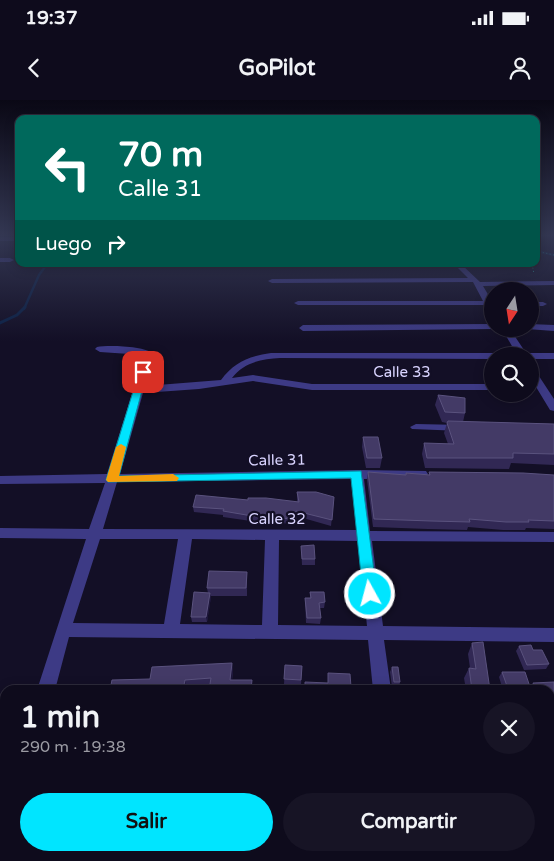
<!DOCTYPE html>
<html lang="es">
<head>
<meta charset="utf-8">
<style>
  body { margin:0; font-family:"Varela Round",sans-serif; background:#171425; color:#f1f3f6; height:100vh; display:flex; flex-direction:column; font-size:19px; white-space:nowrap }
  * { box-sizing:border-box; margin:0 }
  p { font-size:16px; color:#9b9ba3 }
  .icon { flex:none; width:28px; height:28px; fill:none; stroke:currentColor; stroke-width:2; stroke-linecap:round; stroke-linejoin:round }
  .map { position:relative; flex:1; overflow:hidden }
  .details { position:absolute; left:0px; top:585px; width:555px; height:176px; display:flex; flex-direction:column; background:#0e0b1c; border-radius:15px 15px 0 0; box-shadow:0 2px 12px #0003,0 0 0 1px #2e2b3b }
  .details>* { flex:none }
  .banner { position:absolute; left:15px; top:15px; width:525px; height:152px; border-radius:10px; box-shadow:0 2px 12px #0003,0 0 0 1px #2e2b3b; background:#00695c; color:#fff; overflow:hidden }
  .needle { width:32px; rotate:192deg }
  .fabs { position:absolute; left:484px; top:182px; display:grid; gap:10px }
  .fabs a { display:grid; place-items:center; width:55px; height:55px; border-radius:50%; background:#0e0b1c; box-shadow:0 2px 12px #0003,0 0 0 1px #2e2b3b; font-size:25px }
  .pin { position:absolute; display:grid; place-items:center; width:42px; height:42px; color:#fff; margin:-21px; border-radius:10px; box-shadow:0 2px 8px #0006 }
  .me { position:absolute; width:55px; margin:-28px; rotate:353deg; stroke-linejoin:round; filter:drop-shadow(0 0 4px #0008) }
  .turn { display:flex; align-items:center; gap:18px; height:105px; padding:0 20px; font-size:22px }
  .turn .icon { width:65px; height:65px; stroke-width:2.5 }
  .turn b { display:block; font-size:35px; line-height:42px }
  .then { display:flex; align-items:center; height:48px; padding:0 20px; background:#0003; gap:10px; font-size:19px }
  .round { display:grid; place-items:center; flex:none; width:52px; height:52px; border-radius:26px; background:#171425 }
  .headline { display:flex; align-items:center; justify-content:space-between; height:85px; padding:0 20px }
  h1 { font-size:30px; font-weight:700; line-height:38px }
  .button { display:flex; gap:10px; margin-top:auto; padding:10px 20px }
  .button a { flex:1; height:58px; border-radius:30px; background:#00e5ff; color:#111; font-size:20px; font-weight:700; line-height:58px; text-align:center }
  .button a+a { background:#171425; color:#f1f3f6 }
  .status { display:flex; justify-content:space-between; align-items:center; height:35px; padding:0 25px; background:#0e0b1c; direction:ltr }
  .status svg { height:14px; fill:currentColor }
  header { display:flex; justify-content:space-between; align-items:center; height:65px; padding:0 20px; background:#0e0b1c; font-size:22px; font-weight:700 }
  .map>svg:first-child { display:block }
</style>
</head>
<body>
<div class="status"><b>19:37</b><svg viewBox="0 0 49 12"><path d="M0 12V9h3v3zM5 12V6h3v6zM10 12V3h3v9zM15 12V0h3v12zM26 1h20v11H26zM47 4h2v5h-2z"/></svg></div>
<header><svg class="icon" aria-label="back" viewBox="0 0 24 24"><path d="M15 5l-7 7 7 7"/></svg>GoPilot<svg class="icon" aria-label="person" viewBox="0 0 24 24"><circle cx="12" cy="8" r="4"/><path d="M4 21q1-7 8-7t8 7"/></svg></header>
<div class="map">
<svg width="554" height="761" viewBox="0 0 554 761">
  <rect width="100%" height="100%" fill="#130f26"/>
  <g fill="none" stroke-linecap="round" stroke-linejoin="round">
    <!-- stream-far1 -->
    <path stroke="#0c2248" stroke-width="2.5" d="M536 151 554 155
      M24 209 39 175 47 164"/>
    <!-- stream -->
    <path stroke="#0c2248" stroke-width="3" d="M0 223 17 215 25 207"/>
    <!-- path -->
    <path stroke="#2fb8b0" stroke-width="1" stroke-dasharray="1 2.5" stroke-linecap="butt" d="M536 151 554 155
      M532 164 534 174"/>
    <!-- minor -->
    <path fill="#3d3a85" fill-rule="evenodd" d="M0 137H19V141H0Z
      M0 158H10L14 160 10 162H0Z
      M454 164H461L480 182 554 181V185L483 186 492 201V210L486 205H298L294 203 298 201H483L473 182 272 183 268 181 272 179 468 178Z
      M530 202H543L547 204 543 206H530Z
      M492 224V229H495L303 231 299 228 303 225Z
      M530 224 554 225V231L527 229H530Z
      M502 229H510L526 253H554V259H530V256H492V259L280 258C262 259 244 262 232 278L253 275 312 284H492V290H312L253 281 199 289 143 293 120 374 357 370 426 371 428 374 422 378 364 379 370 431 554 432V442L372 441 383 526 554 528V542L384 540 391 590H373L368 540 69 537 55 590H37L86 439 0 438V428L89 429 105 383 0 384V376L107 374 144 255 100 252 95 249 97 247C109 245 144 246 154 254L145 286 221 280C234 262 249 256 271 253H516ZM351 379 357 430 103 429 117 382ZM100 439H178L164 524 73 523ZM192 439 265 440 262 525 180 524ZM279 440 358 441 367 526 278 525Z
      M530 266 533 267 554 299V311L550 310 530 277Z
      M416 324 462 325 468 328 462 331 412 329 410 327Z
      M0 619 5 620V638L0 637Z
      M550 636H554V654H550Z
      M0 685H5V705H0Z
      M550 692H554V712H550Z
      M188 756H210L209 761H187Z"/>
  </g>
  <!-- wall -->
  <path fill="#312854" d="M438 295 465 313 463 322 554 324V365L511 363 509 369 425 368 422 354 424 343 448 344 444 333 447 323 442 322 435 305Z
    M363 337 382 358 380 368H366L362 347Z
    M368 372 405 375 406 373 429 375V372L554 375V429L526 428 525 430H503L468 427 467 430 428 429 373 427 367 380Z
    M297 392 334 397 331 426 296 416 295 424 258 422 223 417V415L194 412 193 407 248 400 297 402Z
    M301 446 315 459V465H302Z
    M247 472V496H211L207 522H192L191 517 208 493 207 488Z
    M310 492 325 502 324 508H320L321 518 320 524 306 523 305 498H310Z
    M472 543 490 590H466L464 578 469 568H470L468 554Z
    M519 546 533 550 549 564 546 569 524 570 516 551Z
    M232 563 233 572 232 580H252V590H209L210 587 186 588V590H110Z
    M285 565 302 566 301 585 284 584Z
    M392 567 400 582 399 587H392L390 572Z
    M502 572 530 587 528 590H503L499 577Z
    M554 582V635H550V590H529L533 583Z"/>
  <!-- shaded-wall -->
  <path fill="#1d163a" d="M210 493 211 498 207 522 206 517Z
    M232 563 233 572 231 588 230 580Z
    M185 580 186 588V590H183Z"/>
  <!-- building -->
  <path fill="#433a66" stroke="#5a527e" d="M438 295 465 298V313L445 312Z
    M448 321 554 324V354L513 353V358H427L424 343 454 344 447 323Z
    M363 337H378L382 358H367Z
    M368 372 406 375V373L430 375 429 372 523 373 554 375V421L528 420 529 422H506L469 419 470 422 431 421 374 419Z
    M297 392H316L334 397 332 420 296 411V419L258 417 223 411 224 409 193 407 196 395 248 400V398H266L299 402Z
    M314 445 315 459H302L301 446Z
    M209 471 247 472 246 488H207Z
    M194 492 210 493 206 517H191Z
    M310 492H324L325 502 319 503 321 518H307L305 498H311Z
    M483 542 490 590H472L469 568 476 569 472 543Z
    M531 545 533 550H542L549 564 527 565 519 546Z
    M232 563 230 580H252L251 590H209L211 578 185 580 183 590H110L112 580 150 579 152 567Z
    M285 565 302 566 301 580 284 579Z
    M392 567H398L400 582H394Z
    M502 572H525L530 587 507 586Z
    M328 573 350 574 351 587H353V590H305V582L328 583Z
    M554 582V626H550V590H536L533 583Z"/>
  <!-- sky -->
  <linearGradient id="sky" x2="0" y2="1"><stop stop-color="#0a0815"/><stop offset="0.56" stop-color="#333752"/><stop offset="1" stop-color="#333752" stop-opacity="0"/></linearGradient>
  <rect width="554" height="241" fill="url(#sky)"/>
  <!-- route -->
  <path fill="#00e5ff" stroke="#0095a6" d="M143 269 147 272 119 376 361 371 377 494 375 498 370 500 365 498 363 494 351 378 108 382 106 380 139 272Z"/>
  <!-- slow -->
  <path fill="#f59e0b" d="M121 344 126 347 119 376 173 374 179 378 177 381 108 382 106 380 116 347Z"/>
  <g text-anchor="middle" stroke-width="4.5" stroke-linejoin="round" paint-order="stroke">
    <!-- street labels -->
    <g font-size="15" fill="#d9d4ff" stroke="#130f26">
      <text x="402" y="277">Calle 33</text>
      <text transform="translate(277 360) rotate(-1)" y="5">Calle 31</text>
      <text x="277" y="424">Calle 32</text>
    </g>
  </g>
</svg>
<div class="fabs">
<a><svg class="needle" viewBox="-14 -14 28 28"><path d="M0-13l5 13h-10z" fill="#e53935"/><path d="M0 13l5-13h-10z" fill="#9b9ba3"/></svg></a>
<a><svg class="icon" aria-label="search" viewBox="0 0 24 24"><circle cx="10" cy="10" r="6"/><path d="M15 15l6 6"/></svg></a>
</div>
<div class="pin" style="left:143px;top:272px;background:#d93025"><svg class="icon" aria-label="arrive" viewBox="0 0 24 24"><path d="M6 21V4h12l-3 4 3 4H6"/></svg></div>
<svg class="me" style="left:370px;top:494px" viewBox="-20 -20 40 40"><circle r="17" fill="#00e5ff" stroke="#fff" stroke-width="3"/><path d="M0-11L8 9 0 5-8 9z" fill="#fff"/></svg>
<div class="banner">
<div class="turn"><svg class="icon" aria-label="left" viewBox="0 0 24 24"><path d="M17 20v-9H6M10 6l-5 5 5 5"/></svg><div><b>70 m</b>Calle 31</div></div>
<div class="then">Luego<svg class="icon" aria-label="right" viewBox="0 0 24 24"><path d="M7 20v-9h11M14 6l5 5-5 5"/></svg></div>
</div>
<section class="details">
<div class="headline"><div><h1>1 min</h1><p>290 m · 19:38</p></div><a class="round"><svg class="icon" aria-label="close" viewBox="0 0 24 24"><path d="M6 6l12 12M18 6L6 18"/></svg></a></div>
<div class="button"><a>Salir</a><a>Compartir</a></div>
</section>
</div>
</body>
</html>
